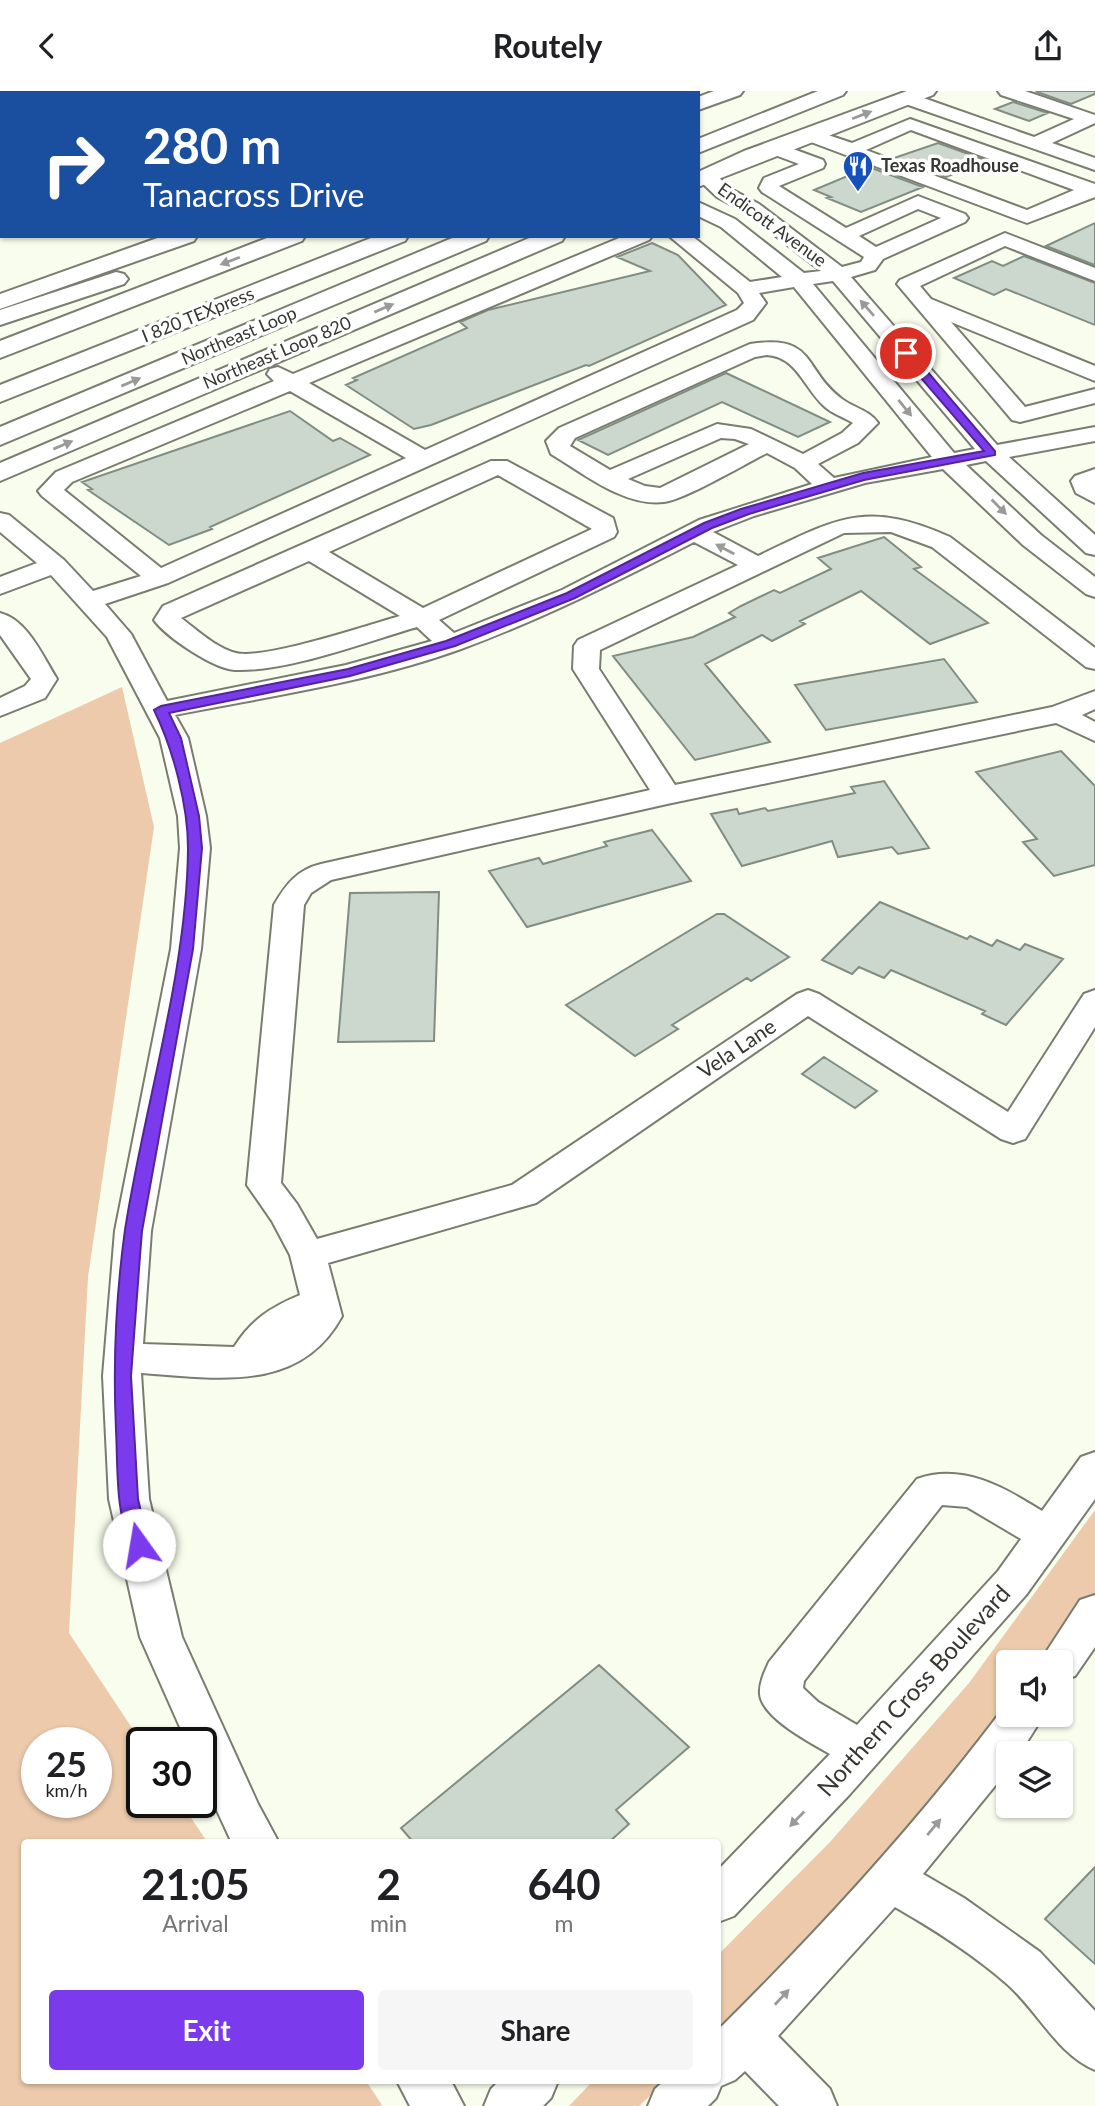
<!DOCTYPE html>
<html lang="en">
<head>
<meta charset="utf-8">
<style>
  body { margin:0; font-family:Lato,sans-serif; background:#f6f6f6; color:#202124; height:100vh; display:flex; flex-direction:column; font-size:26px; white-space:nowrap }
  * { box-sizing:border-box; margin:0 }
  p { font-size:23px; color:#757577 }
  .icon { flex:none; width:38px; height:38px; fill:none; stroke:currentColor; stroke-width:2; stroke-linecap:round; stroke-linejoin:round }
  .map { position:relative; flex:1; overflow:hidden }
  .sheet { position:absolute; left:21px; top:1748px; width:700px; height:245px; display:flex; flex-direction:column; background:#fff; border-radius:7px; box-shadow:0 2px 5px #0004 }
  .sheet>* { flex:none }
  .guide { position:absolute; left:0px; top:0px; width:700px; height:147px; box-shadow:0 2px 5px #0004; background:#1a4fa0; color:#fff; overflow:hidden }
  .controls { position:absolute; left:996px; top:1559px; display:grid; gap:14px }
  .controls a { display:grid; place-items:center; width:77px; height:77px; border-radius:7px; background:#fff; box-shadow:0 2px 5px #0004; font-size:35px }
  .speed { position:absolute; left:21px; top:1636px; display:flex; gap:14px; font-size:35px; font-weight:700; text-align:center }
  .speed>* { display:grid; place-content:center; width:91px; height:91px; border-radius:50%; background:#fff; box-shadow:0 2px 5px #0004; line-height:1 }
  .speed small { font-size:18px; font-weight:400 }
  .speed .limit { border:4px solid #111; border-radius:10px; background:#fff; color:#111 }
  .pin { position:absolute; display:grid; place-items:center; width:60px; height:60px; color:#fff; margin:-30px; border:4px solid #fff; border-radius:50%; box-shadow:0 2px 7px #0007 }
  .me { position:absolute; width:77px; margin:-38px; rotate:347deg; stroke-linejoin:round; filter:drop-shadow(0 0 5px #0008) }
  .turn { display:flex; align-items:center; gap:24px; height:147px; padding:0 28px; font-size:32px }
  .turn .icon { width:91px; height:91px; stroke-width:2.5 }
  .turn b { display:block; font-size:49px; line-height:60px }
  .eta { display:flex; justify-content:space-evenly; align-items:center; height:119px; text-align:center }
  .eta b { font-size:42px; font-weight:700; line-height:49px }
  .cta { display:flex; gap:14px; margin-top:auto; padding:14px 28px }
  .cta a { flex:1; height:80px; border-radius:7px; background:#7c3aed; color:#fff; font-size:28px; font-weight:700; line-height:80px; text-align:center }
  .cta a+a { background:#f6f6f6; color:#202124 }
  header { display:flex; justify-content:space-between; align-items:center; height:91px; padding:0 28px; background:#fff; font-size:32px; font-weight:700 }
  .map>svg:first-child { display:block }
</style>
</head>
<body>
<header><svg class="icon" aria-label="back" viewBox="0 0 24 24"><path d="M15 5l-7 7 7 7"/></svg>Routely<svg class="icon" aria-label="share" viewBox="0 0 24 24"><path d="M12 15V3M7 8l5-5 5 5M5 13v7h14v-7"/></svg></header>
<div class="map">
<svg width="1095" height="2015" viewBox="0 0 1095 2015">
  <rect width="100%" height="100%" fill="#f8fded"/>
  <!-- green -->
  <path fill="#eccaab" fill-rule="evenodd" d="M122 596 154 736 88 1186 69 1542 142 1652V1712H181L208 1752H24V1990H366L382 2014 380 2015H0V652ZM37 1652H96V1712H37Z
    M1095 1419V1503L1043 1571 1008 1572V1618L877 1774 718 1943V1864L830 1751 969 1592Z
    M593 1990H666L639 2015H569Z"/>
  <!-- building -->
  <path fill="#ccd8cd" stroke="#818c82" stroke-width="2" d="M1040 0H1095V3L1071 13 1037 1Z
    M1013 11 1048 22 1029 30 995 18Z
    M938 52 985 69 988 70 946 86 894 67Z
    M869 76 923 96 861 121 827 107 831 106 814 99Z
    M1095 132V174L1046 155Z
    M652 152 678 164 726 214 589 275 586 274 431 334 414 338 346 294 357 289 353 287 467 237 460 231 488 219 650 180 617 166Z
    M1024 165 1095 192V234L1006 198 994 204 954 187 992 170 1003 175Z
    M726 282 830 331 798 346 722 311 608 364 578 349Z
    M290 320 333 350 340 347 370 364 210 436 212 438 169 454 88 399 92 398 82 391Z
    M884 446 921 476 914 478 988 532 930 553 861 500 800 530 805 533 772 550 762 544 705 573 770 651 695 669 613 565 693 546 735 526 729 522 741 515 774 499 780 502 831 478 818 467Z
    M944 568 977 611 826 639 795 594Z
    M1061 660 1095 695V774L1054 785 1023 751 1037 748 976 681Z
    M884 690 929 757 898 763 892 756 838 766 832 750 742 775 711 723 737 718 739 723 765 717 768 720 855 702 851 696Z
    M652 739 691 790 527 836 489 780 539 767 543 773 607 755 604 751Z
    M439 801 434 950 338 951 350 802Z
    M880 811 967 848 970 845 992 855 997 849 1020 859 1025 853 1063 868 1006 934 982 923 985 920 891 879 884 887 859 876 852 883 822 869Z
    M717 823H724L789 866 751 890 747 887 672 934 678 938 635 965 566 914Z
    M824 966 877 1000 855 1017 802 983Z
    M599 1574 689 1656 616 1719 629 1733 608 1752H414L401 1737Z
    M1095 1776V1873L1045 1828Z"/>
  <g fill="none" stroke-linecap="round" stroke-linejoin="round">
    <!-- minor casing -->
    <g stroke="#797d6f" stroke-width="4">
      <path id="minor" d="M168 0H191L167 2Z
        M508 0H527L528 2H509Z
        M998 0H1025L1095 24V32L1052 52 1095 67V79L900 11 897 7 906 2 912 3 1034 46 1074 28 1001 4Z
        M910 28 1095 93V106L1027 132 803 48 801 44 810 38 852 52ZM911 39 1074 99 1027 119 866 59Z
        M2 50V62L0 63V51Z
        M774 51 823 69 825 73 823 77 779 95 846 137 918 105 965 123 968 127 965 131 883 168 875 179 851 186 997 354 1095 336V350L1009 366 1095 444V464L1086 462 986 370 966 374 1041 444 1095 486V506L1086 503 1023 454 943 378 865 392 754 425 713 441 758 465C836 428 865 408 950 446L1095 557V578L1086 576 932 456 891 441 844 442 600 559 599 578 675 694 1052 616 1095 600V618L1082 624 1095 631V650L1056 632 667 713 331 789 311 802 304 814 281 1092 297 1113 317 1148 512 1094 797 903 808 899 819 903 1008 1021 1084 903 1095 899V936L1025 1048 1013 1052 1001 1048 808 925 536 1112 328 1172 342 1225C300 1303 216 1287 141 1282L149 1408 182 1546 258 1713 279 1752H232L201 1685V1652H187L140 1546 109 1408 103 1285 115 1140 171 858 180 757 178 725 160 647 107 546 51 484 0 503V486L37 472 0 441V422L9 424 64 469 93 500 141 485 42 405 38 400 56 381 274 290 267 283 270 278 278 276 293 283 624 145H652L649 149 309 292 425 359 737 219 744 212 738 202 669 145H692L750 191 782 186 721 136 698 125V111L735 128 804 182 821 180 745 121 717 106 700 90V82H714L731 98 759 113 842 176 861 171 864 166 762 101 759 97 764 87 799 73 767 61 765 57ZM918 118 941 127 876 156 859 145ZM833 190 975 358 954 362 813 193ZM794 196 932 366 834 387 818 373 858 352 878 332C869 319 854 317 842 308 802 278 817 243 750 253L559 337 546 350 551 363C583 382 624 416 664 411 684 409 745 373 767 362L795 377 812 393 699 429 562 499 454 542 439 529 614 446 617 441 613 427 507 370H491L163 515 154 529C166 546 214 578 235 579 288 581 365 551 417 536L432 550 346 574 167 610 131 543 105 513 168 492 753 229 766 212 759 202ZM767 264C797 266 804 297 824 315 832 323 844 326 853 332L842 342 803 363 751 338 717 333 610 379 570 355 575 347 755 266ZM290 300 406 367 161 477 64 399 72 391ZM721 347 735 348 749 353 660 397 645 395 628 388ZM498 384 592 438 423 517 329 461ZM694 451 738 474 578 549 574 555 573 578 650 699 321 773C297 779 286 793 274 814L247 1094 272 1130 290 1164 300 1204C271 1216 251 1229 234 1256L143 1253 151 1140 201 858 210 757 206 725 188 647 175 624C270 605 370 591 461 558 542 528 618 490 694 451ZM309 470 400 525C368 534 264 569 236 562 216 557 197 539 181 527Z
        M1005 142 1095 177V190L1005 155 920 195 931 208 1095 275V290L951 231 1025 316 1095 298V312L1020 331 1012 329 897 193 900 189Z
        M1095 378V412L1076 402 1071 390 1075 385Z
        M0 522C28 529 43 566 57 588L45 607 0 625V607L25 595 31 588 0 544Z
        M1095 1361V1408L1026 1504 850 1703 734 1825 718 1831V1779L830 1663C811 1652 762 1627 760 1603 759 1592 765 1580 769 1571L917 1388C962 1372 1004 1396 1042 1420L1081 1366ZM942 1414 967 1416 1021 1448 998 1480 857 1634 818 1611 803 1597 804 1590Z
        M1095 1504V1556L1075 1585 1060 1590V1572H1039L1080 1509Z
        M1008 1611V1624H1044L1020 1662H1008V1679L923 1783 964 1807 1040 1861 1095 1920V1979C1057 1963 1037 1919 1007 1893 973 1863 933 1838 895 1816L778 1945 830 1998 837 2015H779L745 1980 735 1989 721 1995 716 2007 708 2015H648L655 1998 664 1990H718V1939C821 1837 921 1728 1008 1611Z
        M397 1990H451L464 2015H410Z
        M499 1990H558L551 2007 543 2015H484L491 1998Z"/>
    </g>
    <!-- major casing -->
    <g stroke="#797d6f" stroke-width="4">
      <path id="major" d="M584 0H608L583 2Z
        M907 0H936L933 4 698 96V81L744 60Z
        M163 145H197L194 150 0 218V203Z
        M534 145H565L562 150 0 390V372Z"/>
    </g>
    <!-- highway casing -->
    <g stroke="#797d6f" stroke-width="4">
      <path id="highway" d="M655 0H679L654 2Z
        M714 0H743L740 4 698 19V6Z
        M818 0H846L843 4 698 62V48Z
        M272 145H305L302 150 0 267V250Z
        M376 145H408L405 150 0 311V294Z
        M457 145H489L486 150 0 354V336Z
        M116 181 124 183 128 188 124 193 0 234V219Z"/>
    </g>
    <!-- minor -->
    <use href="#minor" fill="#fff" fill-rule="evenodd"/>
    <!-- major -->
    <use href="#major" fill="#fff" fill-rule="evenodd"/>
    <!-- highway -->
    <use href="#highway" fill="#fff" fill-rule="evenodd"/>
  </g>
  <!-- one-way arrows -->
  <defs><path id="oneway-solid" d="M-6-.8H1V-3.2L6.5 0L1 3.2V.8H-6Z" transform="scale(1.75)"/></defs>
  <g fill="#9a9b98">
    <use href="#oneway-solid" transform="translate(862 24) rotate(-21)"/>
    <use href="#oneway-solid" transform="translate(230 170) rotate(159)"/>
    <use href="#oneway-solid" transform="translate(384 217) rotate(-23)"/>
    <use href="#oneway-solid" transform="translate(867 217) rotate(-131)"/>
    <use href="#oneway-solid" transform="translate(131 291) rotate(-23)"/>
    <use href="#oneway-solid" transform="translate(905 317) rotate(51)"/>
    <use href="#oneway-solid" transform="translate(63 354) rotate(-23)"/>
    <use href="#oneway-solid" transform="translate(999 416) rotate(45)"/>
    <use href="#oneway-solid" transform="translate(725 458) rotate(-152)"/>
    <use href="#oneway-solid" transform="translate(797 1728) rotate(134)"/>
    <use href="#oneway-solid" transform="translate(934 1736) rotate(-50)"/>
    <use href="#oneway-solid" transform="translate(782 1906) rotate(-47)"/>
  </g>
  <!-- route -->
  <path fill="#7c3aed" stroke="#51269a" stroke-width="2" d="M902 260H910L995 360V364L864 389 749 423 712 437 575 507 455 555 350 585 169 622 181 647 199 725 202 757 193 858 142 1140 140 1165 131 1285 138 1408 149 1454 146 1459 139 1462 133 1459C115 1424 118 1378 116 1339 113 1273 116 1204 125 1139 144 1015 187 883 188 757 188 714 173 658 154 619L161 615 348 578 446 550 567 502 704 432 741 418 863 382 984 360 902 265Z"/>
  <!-- icons -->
  <defs>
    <g id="restaurant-pin" transform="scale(1.575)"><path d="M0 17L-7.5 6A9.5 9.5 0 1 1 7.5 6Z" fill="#1650bb" stroke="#fff"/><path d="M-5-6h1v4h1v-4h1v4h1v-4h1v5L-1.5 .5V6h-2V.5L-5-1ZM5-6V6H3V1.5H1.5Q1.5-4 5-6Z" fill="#fff"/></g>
  </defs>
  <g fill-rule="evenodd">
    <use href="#restaurant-pin" x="858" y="75"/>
  </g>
  <g text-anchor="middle" stroke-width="7" stroke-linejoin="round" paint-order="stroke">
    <!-- far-poi labels -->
    <g font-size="18" font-weight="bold" fill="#353731" stroke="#fff" text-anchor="start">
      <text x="881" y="81">Texas Roadhouse</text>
    </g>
    <!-- far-street labels -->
    <g font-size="18" fill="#353731" stroke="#fff">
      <text transform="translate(772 134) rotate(36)" y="6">Endicott Avenue</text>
      <text transform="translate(198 224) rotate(-22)" y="6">I 820 TEXpress</text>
      <text transform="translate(239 245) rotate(-23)" y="6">Northeast Loop</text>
      <text transform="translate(277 262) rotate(-23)" y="6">Northeast Loop 820</text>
    </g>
    <!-- street labels -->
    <g font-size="21" fill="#353731" stroke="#fff">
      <text transform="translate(737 958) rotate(-34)" y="7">Vela Lane</text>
    </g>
    <!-- near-street labels -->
    <g font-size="24" fill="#353731" stroke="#fff">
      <text transform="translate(914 1600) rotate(-48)" y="8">Northern Cross Boulevard</text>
    </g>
  </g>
</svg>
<div class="controls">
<a><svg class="icon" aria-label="sound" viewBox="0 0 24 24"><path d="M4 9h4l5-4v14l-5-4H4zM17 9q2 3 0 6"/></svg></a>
<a><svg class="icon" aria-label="layers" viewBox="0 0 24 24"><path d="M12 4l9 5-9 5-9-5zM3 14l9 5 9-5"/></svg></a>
</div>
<div class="speed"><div>25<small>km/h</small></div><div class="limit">30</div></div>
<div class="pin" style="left:906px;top:262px;background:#d93025"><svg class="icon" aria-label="arrive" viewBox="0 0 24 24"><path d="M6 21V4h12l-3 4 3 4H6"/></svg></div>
<svg class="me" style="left:139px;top:1454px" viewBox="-20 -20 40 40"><circle r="19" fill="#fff"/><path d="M0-13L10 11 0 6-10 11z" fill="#7c3aed"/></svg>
<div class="guide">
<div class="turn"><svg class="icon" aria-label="right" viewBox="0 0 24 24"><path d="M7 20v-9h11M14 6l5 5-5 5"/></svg><div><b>280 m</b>Tanacross Drive</div></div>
</div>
<section class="sheet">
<div class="eta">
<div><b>21:05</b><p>Arrival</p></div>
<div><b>2</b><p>min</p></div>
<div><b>640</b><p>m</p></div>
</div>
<div class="cta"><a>Exit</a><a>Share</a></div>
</section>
</div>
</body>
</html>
